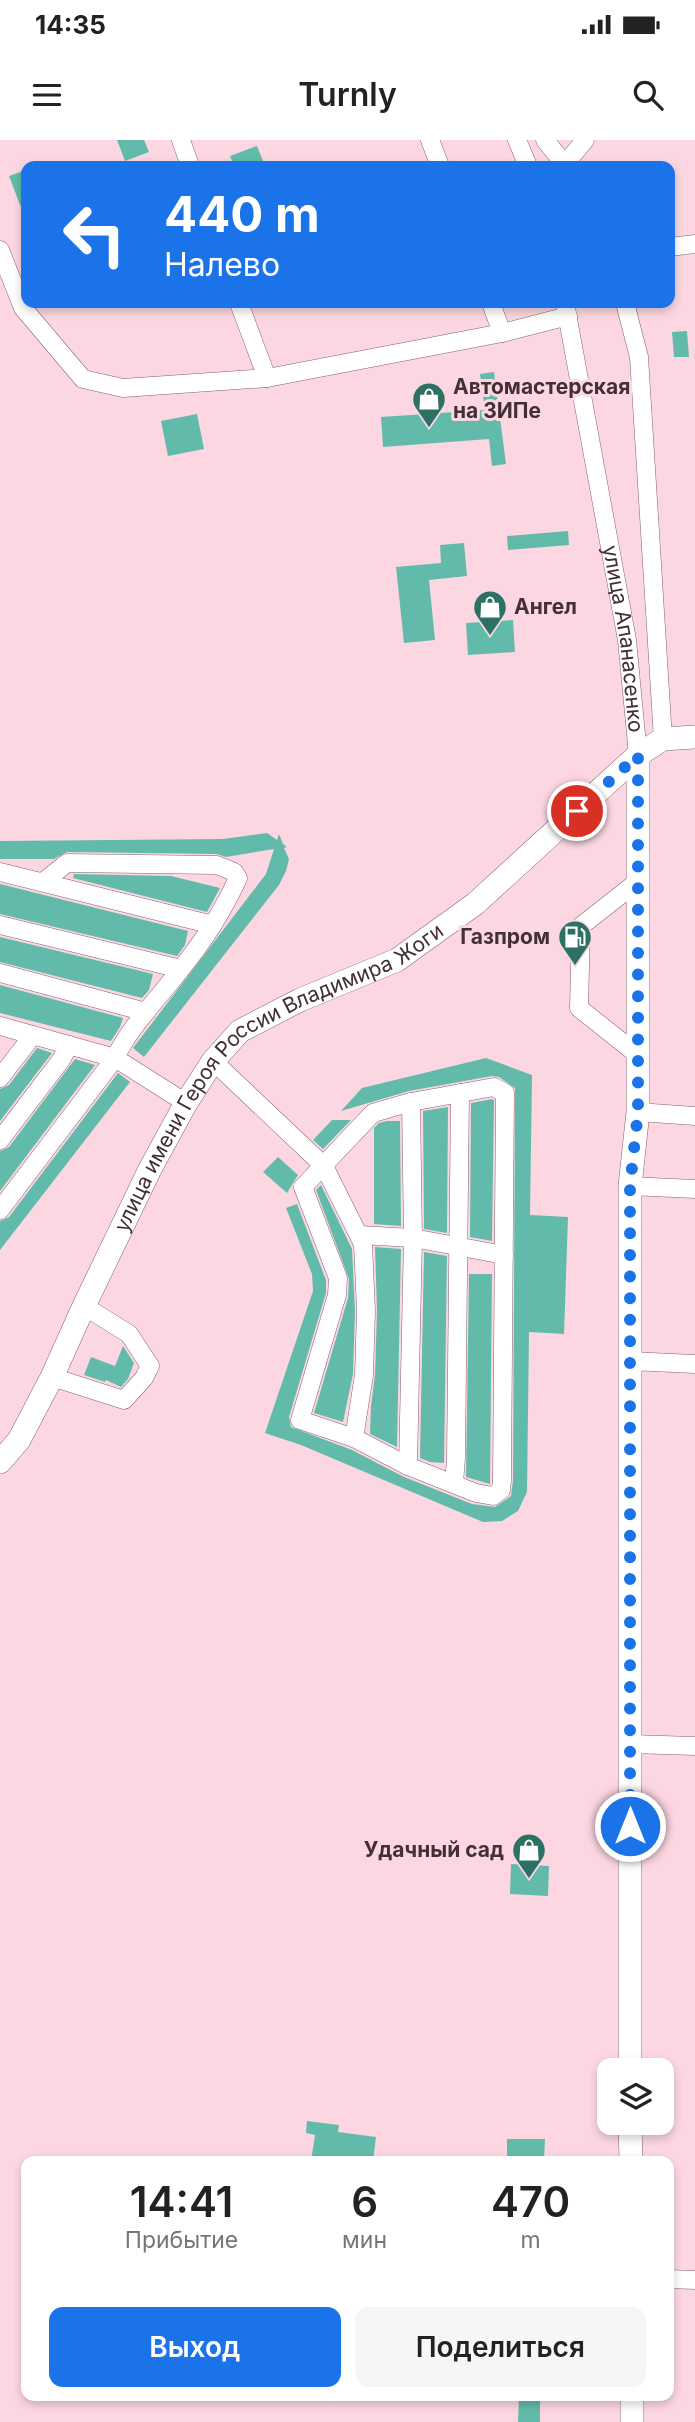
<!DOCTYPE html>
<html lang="ru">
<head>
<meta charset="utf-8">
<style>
  body { margin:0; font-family:Inter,sans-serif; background:#f6f6f6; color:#222; height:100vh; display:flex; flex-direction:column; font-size:26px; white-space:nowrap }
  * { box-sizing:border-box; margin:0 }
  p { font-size:23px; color:#767676 }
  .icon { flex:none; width:38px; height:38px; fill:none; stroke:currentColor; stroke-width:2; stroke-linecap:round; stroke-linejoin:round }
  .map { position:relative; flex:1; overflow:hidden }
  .details { position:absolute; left:21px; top:2016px; width:653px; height:245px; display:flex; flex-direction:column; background:#fff; border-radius:14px; box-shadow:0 4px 10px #0003 }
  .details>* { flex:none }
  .top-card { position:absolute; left:21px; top:21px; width:654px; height:147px; border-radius:14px; box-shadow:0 4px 10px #0003; background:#1a73e8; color:#fff; overflow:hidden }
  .controls { position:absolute; left:597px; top:1918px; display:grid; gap:14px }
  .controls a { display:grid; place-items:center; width:77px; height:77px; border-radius:14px; background:#fff; box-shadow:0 4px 10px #0003; font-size:35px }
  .pin { position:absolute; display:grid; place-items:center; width:60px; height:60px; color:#fff; margin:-30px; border:4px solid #fff; border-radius:50%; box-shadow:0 2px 7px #0007 }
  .me { position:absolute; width:77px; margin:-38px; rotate:0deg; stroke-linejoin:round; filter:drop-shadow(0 0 5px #0008) }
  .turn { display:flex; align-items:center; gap:24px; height:147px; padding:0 28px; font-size:32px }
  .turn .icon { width:91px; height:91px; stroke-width:2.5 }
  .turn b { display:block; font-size:49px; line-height:60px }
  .eta { display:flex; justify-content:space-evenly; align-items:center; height:119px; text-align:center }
  .eta b { font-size:42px; font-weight:600; line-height:49px }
  .cta { display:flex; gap:14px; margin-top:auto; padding:14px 28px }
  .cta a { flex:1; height:80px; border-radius:14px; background:#1a73e8; color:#fff; font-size:28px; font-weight:600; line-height:80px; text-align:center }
  .cta a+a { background:#f6f6f6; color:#222 }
  .status { display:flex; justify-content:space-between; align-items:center; height:49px; padding:0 35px; background:#fff; direction:ltr }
  .status svg { height:19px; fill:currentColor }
  header { display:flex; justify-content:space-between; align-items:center; height:91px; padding:0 28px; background:#fff; font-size:32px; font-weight:600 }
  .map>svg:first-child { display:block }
</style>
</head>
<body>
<div class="status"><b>14:35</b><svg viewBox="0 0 49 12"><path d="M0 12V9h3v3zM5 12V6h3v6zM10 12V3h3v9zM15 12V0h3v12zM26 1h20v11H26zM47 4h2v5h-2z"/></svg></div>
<header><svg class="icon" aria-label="menu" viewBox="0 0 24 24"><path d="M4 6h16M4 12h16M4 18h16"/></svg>Turnly<svg class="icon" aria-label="search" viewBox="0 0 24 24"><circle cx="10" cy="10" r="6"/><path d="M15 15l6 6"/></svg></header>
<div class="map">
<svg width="695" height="2282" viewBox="0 0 695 2282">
  <rect width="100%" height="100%" fill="#fcd7e2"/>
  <!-- building -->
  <path fill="#62bbaa" d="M117 0H144L149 12 125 21Z
    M257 6 265 26H234L230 16Z
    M26 30V78H25L9 36Z
    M687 191 689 217H674L672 192Z
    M494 232 506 324 492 326 489 299 383 307 381 277 485 270 480 234Z
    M197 274 204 309 168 316 161 281Z
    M568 391 569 405 508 410 507 396Z
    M464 403 467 436 429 440 435 500 404 503 396 427 441 423 440 405Z
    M513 480 515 512 468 515 466 483Z
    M267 693 277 700 279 694 283 704 287 707 284 708 289 719 286 731 279 745 144 917 133 908 266 734 274 709 226 717 217 714 67 712 54 719H0V701L223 699Z
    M74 734 171 736 220 748 207 772 73 738Z
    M0 744 188 791 185 805 177 816 0 774Z
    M0 797 153 834 149 850 142 858 0 822Z
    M0 845 123 878 120 887 111 901 0 873Z
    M37 908 52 913 0 981V949L9 945Z
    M486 918 532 935 530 1075 568 1077 564 1194 529 1192 527 1352 518 1371 502 1381 483 1382 301 1305 265 1293 313 1151 312 1134 286 1068 297 1064 326 1140V1153L289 1277 291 1287 352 1310 404 1337 472 1364 495 1367 511 1356 513 1340 515 948 499 937 492 936 409 951 341 971 362 948Z
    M75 919 95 925 0 1051V1011L9 1007Z
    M118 933 130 942 0 1110V1081L9 1077Z
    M492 959 494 960 492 1101 470 1097 471 963Z
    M448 967 447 1093 424 1089 423 971Z
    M332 980H351L323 1009 313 1000Z
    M387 981H400L401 1086 374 1084V988L379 983Z
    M278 1017 298 1035 287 1053 263 1032Z
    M321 1045 352 1109 355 1171 353 1234 343 1282 314 1273 348 1158 349 1139 316 1050Z
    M375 1107 401 1109 397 1307 370 1294 371 1266 375 1235 377 1171Z
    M424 1112 447 1116 444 1323 430 1322 420 1318Z
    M469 1134H492L490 1344 466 1337Z
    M123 1206 134 1223 128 1239 121 1247 106 1240 105 1242 84 1235 91 1217 115 1226Z
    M511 1724 549 1726 548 1756 510 1754Z
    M307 1981 339 1985 338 1992 376 1997 373 2021H311L315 1995 306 1993Z
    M507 1999H545L544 2021H507Z
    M519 2256H540V2282H518Z"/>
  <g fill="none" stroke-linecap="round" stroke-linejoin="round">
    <!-- minor casing -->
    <g stroke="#88606c" stroke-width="19">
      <g id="minor">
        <path d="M181 0 190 26"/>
        <path d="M430 0 440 26"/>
        <path d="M517 0 528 26"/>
        <path d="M545 0 566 26"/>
        <path d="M565 24 585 0"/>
        <path d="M670 107 695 104"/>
        <path d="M0 110 23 168 83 239 123 248 267 238 502 193 568 176"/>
        <path d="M239 163 267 238"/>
        <path d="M491 163 502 193"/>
        <path id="s1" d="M565 163 627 500 638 615"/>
        <path d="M625 163 639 217 663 599"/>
        <path d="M0 732 213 785"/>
        <path d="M637 742 581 786 579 868 638 915"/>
        <path d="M0 785 181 829"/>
        <path d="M0 833 146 872"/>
        <path d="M0 886 115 918 186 963"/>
        <path d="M213 921 324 1026 363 1104 366 1171 364 1235 354 1298"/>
        <path d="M0 938 33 895"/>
        <path d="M494 947 505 953 502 1340 501 1350 493 1356 476 1353 408 1326 354 1298 300 1280 337 1155 338 1138 303 1047 373 973 411 962Z"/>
        <path d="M638 972 695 976"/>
        <path d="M0 1000 61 920 69 905"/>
        <path d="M630 1046 695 1049"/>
        <path d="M0 1070 115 918C131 885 158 859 180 830 203 802 223 771 238 738L234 732 217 725 67 723 43 742"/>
        <path d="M359 1095 413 1098 504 1115"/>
        <path d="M630 1221 695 1224"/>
        <path d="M52 1237 124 1260 144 1238 150 1226 129 1194 84 1166"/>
        <path d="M408 1326 413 1098 411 962"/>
        <path d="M454 1343 456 1318 460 953"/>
        <path d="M630 1604 695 1606"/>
        <path d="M668 2139 695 2140"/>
      </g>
    </g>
    <!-- major casing -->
    <g stroke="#88606c" stroke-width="24">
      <g id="major">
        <path id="s2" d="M0 1322 19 1300 52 1237 84 1166 150 1029 186 963 213 921 240 891 300 860 397 820 475 764 638 615 663 599 695 597"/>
        <path d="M630 1930V1046L638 972V615"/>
        <path d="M630 1983 631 2021"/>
        <path d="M632 2256V2282"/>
      </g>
    </g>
    <!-- minor -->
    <use href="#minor" stroke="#fff" stroke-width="18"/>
    <!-- major -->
    <use href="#major" stroke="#fff" stroke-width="23"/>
  </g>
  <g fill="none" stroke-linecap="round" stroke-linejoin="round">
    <!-- route -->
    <path stroke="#1a73e8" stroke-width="12" stroke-dasharray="0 21.6" d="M577 671 638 615V972L630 1046V1686"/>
  </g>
  <!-- icons -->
  <defs>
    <g id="shop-pin" transform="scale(1.75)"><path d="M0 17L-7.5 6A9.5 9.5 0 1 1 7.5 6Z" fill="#2d7165" stroke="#fcd7e2"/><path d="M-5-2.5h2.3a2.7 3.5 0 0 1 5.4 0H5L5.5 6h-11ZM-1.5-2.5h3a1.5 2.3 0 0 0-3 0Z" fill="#fff"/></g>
    <g id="fuel-pin" transform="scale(1.75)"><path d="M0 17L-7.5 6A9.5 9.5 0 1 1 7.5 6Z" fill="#2d7165" stroke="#fcd7e2"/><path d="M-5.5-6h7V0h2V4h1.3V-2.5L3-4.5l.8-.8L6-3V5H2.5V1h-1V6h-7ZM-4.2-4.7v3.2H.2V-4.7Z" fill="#fff"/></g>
  </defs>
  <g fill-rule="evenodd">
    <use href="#shop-pin" x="429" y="259"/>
    <use href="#shop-pin" x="490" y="467"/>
    <use href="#fuel-pin" x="575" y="797"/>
    <use href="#shop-pin" x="529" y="1710"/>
  </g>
  <g text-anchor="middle" stroke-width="6" stroke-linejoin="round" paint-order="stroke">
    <!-- poi labels -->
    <g font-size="21" font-weight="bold" fill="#423035" stroke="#fcd7e2" text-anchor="start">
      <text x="453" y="254">Автомастерская<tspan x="453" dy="24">на ЗИПе</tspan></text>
      <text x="514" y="474">Ангел</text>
      <text x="550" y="804" text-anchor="end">Газпром</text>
      <text x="504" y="1717" text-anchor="end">Удачный сад</text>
    </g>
    <!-- street labels -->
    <g font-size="21" fill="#423035" stroke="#fcd7e2">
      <text dy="7" stroke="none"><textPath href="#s1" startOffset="341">улица Апанасенко</textPath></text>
      <text dy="7" stroke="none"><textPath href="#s2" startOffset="492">улица имени Героя России Владимира Жоги</textPath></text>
    </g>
  </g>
</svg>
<div class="controls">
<a><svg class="icon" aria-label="layers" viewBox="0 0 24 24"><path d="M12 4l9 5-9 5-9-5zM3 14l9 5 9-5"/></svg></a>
</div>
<div class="pin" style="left:577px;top:671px;background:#d93025"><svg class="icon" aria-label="arrive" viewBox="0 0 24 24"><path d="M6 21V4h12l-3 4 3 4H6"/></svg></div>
<svg class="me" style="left:630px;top:1686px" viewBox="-20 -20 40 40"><circle r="17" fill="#1a73e8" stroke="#fff" stroke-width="3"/><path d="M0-11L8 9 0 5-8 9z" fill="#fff"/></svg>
<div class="top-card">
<div class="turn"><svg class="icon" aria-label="left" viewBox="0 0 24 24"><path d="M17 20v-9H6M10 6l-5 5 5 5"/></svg><div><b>440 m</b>Налево</div></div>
</div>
<section class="details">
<div class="eta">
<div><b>14:41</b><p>Прибытие</p></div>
<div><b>6</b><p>мин</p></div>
<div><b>470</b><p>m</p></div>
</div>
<div class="cta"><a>Выход</a><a>Поделиться</a></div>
</section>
</div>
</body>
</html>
